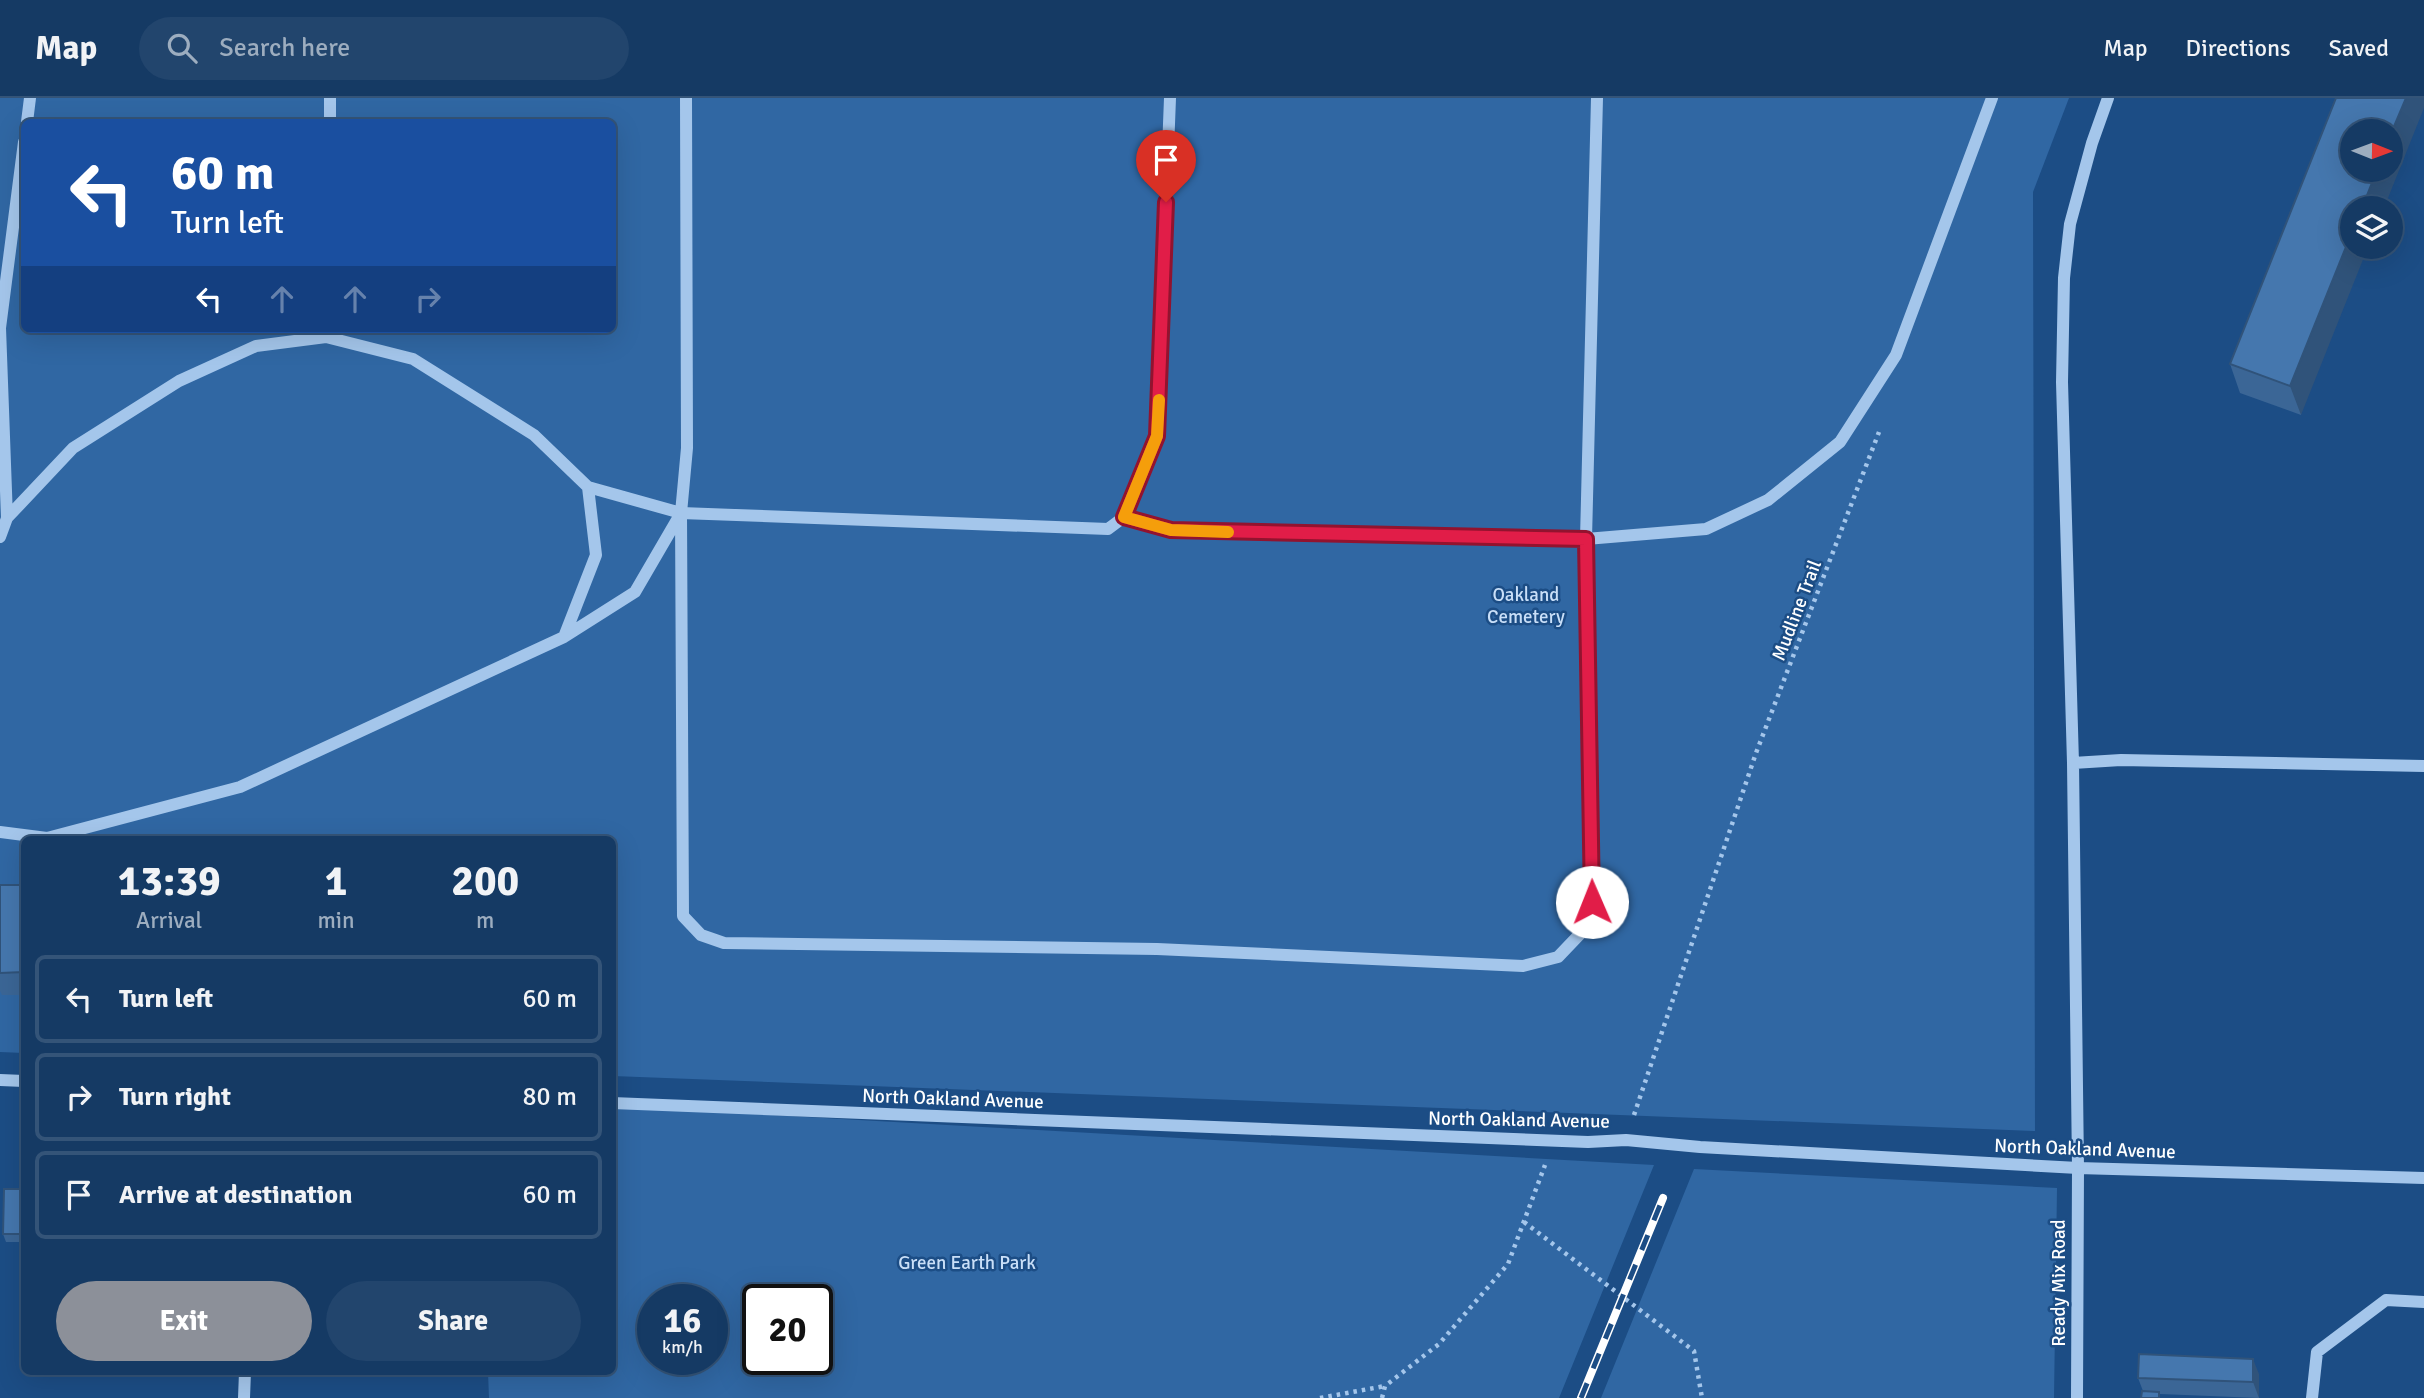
<!DOCTYPE html>
<html lang="en">
<head>
<meta charset="utf-8">
<style>
  body { margin:0; font-family:Signika,sans-serif; background:#22456d; color:#f1f3f6; height:100vh; display:flex; flex-direction:column; font-size:26px; white-space:nowrap }
  * { box-sizing:border-box; margin:0 }
  p { font-size:23px; color:#9dadbf }
  .icon { flex:none; width:38px; height:38px; fill:none; stroke:currentColor; stroke-width:2; stroke-linecap:round; stroke-linejoin:round }
  .map { position:relative; flex:1; overflow:hidden }
  .side { position:absolute; left:21px; top:738px; width:595px; height:539px; display:flex; flex-direction:column; background:#153a64; border-radius:10px; box-shadow:0 7px 28px #0002,0 0 0 2px #345478 }
  .side>* { flex:none }
  .hud { position:absolute; left:21px; top:21px; width:595px; height:214px; border-radius:10px; box-shadow:0 7px 28px #0002,0 0 0 2px #345478; background:#1a4fa0; color:#fff; overflow:hidden }
  .needle { width:46px; rotate:91deg }
  .fabs { position:absolute; left:2340px; top:21px; display:grid; gap:14px }
  .fabs a { display:grid; place-items:center; width:63px; height:63px; border-radius:50%; background:#153a64; box-shadow:0 7px 28px #0002,0 0 0 2px #345478; font-size:35px }
  .speed { position:absolute; left:637px; top:1186px; display:flex; gap:14px; font-size:35px; font-weight:700; text-align:center }
  .speed>* { display:grid; place-content:center; width:91px; height:91px; border-radius:50%; background:#153a64; box-shadow:0 7px 28px #0002,0 0 0 2px #345478; line-height:1 }
  .speed small { font-size:18px; font-weight:400 }
  .speed .limit { border:4px solid #111; border-radius:10px; background:#fff; color:#111 }
  .pin { position:absolute; display:grid; place-items:center; width:60px; height:60px; color:#fff; margin:-72px -30px; border-radius:50% 50% 50% 0; rotate:-45deg; box-shadow:0 0 7px #0007 }
  .pin .icon { rotate:45deg }
  .me { position:absolute; width:77px; margin:-38px; rotate:359deg; stroke-linejoin:round; filter:drop-shadow(0 0 5px #0008) }
  .turn { display:flex; align-items:center; gap:24px; height:147px; padding:0 35px; font-size:32px }
  .turn .icon { width:91px; height:91px; stroke-width:2.5 }
  .turn b { display:block; font-size:49px; line-height:60px }
  .lanes { display:flex; align-items:center; height:66px; padding:0 35px; background:#0003; justify-content:center; gap:35px; direction:ltr }
  .lanes .off { opacity:.35 }
  .eta { display:flex; justify-content:space-evenly; align-items:center; height:119px; text-align:center }
  .eta b { font-size:42px; font-weight:800; line-height:49px }
  .button { display:flex; gap:14px; margin-top:auto; padding:14px 35px }
  .button a { flex:1; height:80px; border-radius:42px; background:#8c9099; color:#fff; font-size:28px; font-weight:800; line-height:80px; text-align:center }
  .button a+a { background:#22456d; color:#f1f3f6 }
  ul { padding:0; list-style:none }
  li { display:flex; align-items:center; gap:21px; height:88px; margin:0 14px 10px; padding:0 21px; border:4px solid #345478; border-radius:10px }
  li div { flex:1 }
  li b { display:block; font-size:26px }
  li em { font-style:normal }
  header { display:flex; align-items:center; gap:42px; box-sizing:border-box; height:98px; padding:0 35px; background:#153a64; border-bottom:2px solid #345478 }
  header strong { font-size:33px }
  nav { display:flex; gap:38px; margin-inline-start:auto; font-size:24px }
  .search { width:490px; height:63px; background:#22456d; display:flex; align-items:center; gap:18px; box-sizing:border-box; padding:0 24px; border-radius:38px; color:#9dadbf; font-size:26px }
  .map>svg:first-child { display:block }
</style>
</head>
<body>
<header>
<strong>Map</strong>
<div class="search"><svg class="icon" aria-label="search" viewBox="0 0 24 24"><circle cx="10" cy="10" r="6"/><path d="M15 15l6 6"/></svg>Search here</div>
<nav><a>Map</a><a>Directions</a><a>Saved</a></nav>
</header>
<div class="map">
<svg width="2424" height="1300" viewBox="0 0 2424 1300">
  <rect width="100%" height="100%" fill="#1c4d85"/>
  <!-- green -->
  <path fill="#3067a3" fill-rule="evenodd" d="M0 0H2069L2033 94 2035 1033 613 978 612 742H24V955L0 954ZM24 24H612V231H24Z
    M613 1008 1654 1067 1559 1300H489L488 1274H612ZM653 1202H712V1262H653ZM758 1202H817V1262H758Z
    M1694 1071 2057 1090 2054 1300H1601Z"/>
  <g fill="none" stroke-linecap="round" stroke-linejoin="round">
    <!-- path -->
    <path stroke="#a4c6eb" stroke-width="4.5" stroke-dasharray="3.5 5" stroke-linecap="butt" d="M1634 1017 1756 655 1879 334
      M1524 1124 1694 1253 1702 1300
      M1320 1300 1385 1288
      M1382 1300 1385 1288 1439 1246 1508 1166 1545 1067"/>
    <!-- minor -->
    <path stroke="#a4c6eb" stroke-width="12" d="M27 24 30 0
      M330 24V0
      M681 415 683 818 701 837 724 845 1157 851 1523 868 1558 859 1579 837 1592 804 1586 441 1597 0
      M1124 419 1171 432 1586 441 1706 431 1768 402 1840 344 1896 257 1992 0
      M7 420 0 230 24 44
      M0 439 7 420 73 350 179 283 256 248 326 239 413 261 534 337 588 389 681 415 1108 431 1124 419 1157 338 1170 0
      M564 539 596 457 588 389
      M2073 665 2121 662 2424 668
      M0 734 47 740 240 689 564 539 635 494 681 415 687 350 686 0
      M0 982 24 983
      M612 1005 1588 1044 1626 1042 1700 1049 2078 1070 2424 1080
      M244 1300 245 1274
      M2077 1300 2078 1070 2073 665 2062 284 2064 180 2070 126 2092 45 2108 0
      M2312 1300 2317 1254 2386 1202 2424 1204"/>
    <!-- rail casing -->
    <g stroke="#fff" stroke-width="8">
      <path id="rail" d="M1581 1300 1663 1100"/>
    </g>
    <!-- rail -->
    <use href="#rail" stroke="#1c4d85" stroke-width="5" stroke-dasharray="16" stroke-linecap="butt"/>
  </g>
  <!-- wall -->
  <path fill="#3b6696" d="M2336 0 2301 317 2240 295 2230 266Z
    M0 787H24V897H2L0 893Z
    M24 1091V1144H6L3 1136Z
    M2259 1276V1300L2160 1296 2143 1293 2138 1280Z"/>
  <!-- shaded-wall -->
  <path fill="#30537a" d="M2406 0H2424V10L2384 110H2362L2377 72H2390V38Z
    M2352 134V149H2368L2301 317 2290 288Z
    M2253 1261 2259 1276V1300L2253 1284Z"/>
  <!-- building -->
  <path fill="#4577ae" stroke="#30537a" stroke-width="2" d="M2336 0H2406L2390 38V33H2352V72H2377L2362 110H2352V134L2290 288 2230 266Z
    M0 787H24V874L0 875Z
    M4 1091H24V1136H3Z
    M2139 1256 2253 1261V1284L2138 1280Z
    M2142 1293 2159 1294V1300H2141Z"/>
  <g fill="none" stroke-linecap="round" stroke-linejoin="round">
    <!-- route casing -->
    <g stroke="#92132f" stroke-width="18">
      <path id="route" d="M1166 104 1157 338 1124 419 1171 432 1586 441 1592 804"/>
    </g>
    <!-- route -->
    <use href="#route" stroke="#e11d48" stroke-width="12"/>
    <!-- slow -->
    <path stroke="#f59e0b" stroke-width="12" d="M1159 302 1157 338 1124 419 1171 432 1228 434"/>
  </g>
  <g text-anchor="middle" stroke-width="5" stroke-linejoin="round" paint-order="stroke">
    <!-- park labels -->
    <g font-size="19" fill="#c9dff8" stroke="#1c4d85">
      <text x="1526" y="503">Oakland<tspan x="1526" dy="22">Cemetery</tspan></text>
      <text x="967" y="1171">Green Earth Park</text>
    </g>
    <!-- street labels -->
    <g font-size="19" fill="#fff" stroke="#1c4d85">
      <text transform="translate(1796 512) rotate(-69)" y="7">Mudline Trail</text>
      <text transform="translate(953 1000) rotate(2)" y="7">North Oakland Avenue</text>
      <text transform="translate(1519 1021) rotate(1)" y="7">North Oakland Avenue</text>
      <text transform="translate(2085 1050) rotate(2)" y="7">North Oakland Avenue</text>
      <text transform="translate(2058 1185) rotate(-90)" y="7">Ready Mix Road</text>
    </g>
  </g>
</svg>
<div class="fabs">
<a><svg class="needle" viewBox="-14 -14 28 28"><path d="M0-13l5 13h-10z" fill="#e53935"/><path d="M0 13l5-13h-10z" fill="#9dadbf"/></svg></a>
<a><svg class="icon" aria-label="layers" viewBox="0 0 24 24"><path d="M12 4l9 5-9 5-9-5zM3 14l9 5 9-5"/></svg></a>
</div>
<div class="speed"><div>16<small>km/h</small></div><div class="limit">20</div></div>
<div class="pin" style="left:1166px;top:104px;background:#d93025"><svg class="icon" aria-label="arrive" viewBox="0 0 24 24"><path d="M6 21V4h12l-3 4 3 4H6"/></svg></div>
<svg class="me" style="left:1592px;top:804px" viewBox="-20 -20 40 40"><circle r="19" fill="#fff"/><path d="M0-13L10 11 0 6-10 11z" fill="#e11d48"/></svg>
<div class="hud">
<div class="turn"><svg class="icon" aria-label="left" viewBox="0 0 24 24"><path d="M17 20v-9H6M10 6l-5 5 5 5"/></svg><div><b>60 m</b>Turn left</div></div>
<div class="lanes"><svg class="icon" aria-label="left" viewBox="0 0 24 24"><path d="M17 20v-9H6M10 6l-5 5 5 5"/></svg><svg class="icon off" aria-label="ahead" viewBox="0 0 24 24"><path d="M12 20V5M6 11l6-6 6 6"/></svg><svg class="icon off" aria-label="ahead" viewBox="0 0 24 24"><path d="M12 20V5M6 11l6-6 6 6"/></svg><svg class="icon off" aria-label="right" viewBox="0 0 24 24"><path d="M7 20v-9h11M14 6l5 5-5 5"/></svg></div>
</div>
<section class="side">
<div class="eta">
<div><b>13:39</b><p>Arrival</p></div>
<div><b>1</b><p>min</p></div>
<div><b>200</b><p>m</p></div>
</div>
<ul>
<li><svg class="icon" aria-label="left" viewBox="0 0 24 24"><path d="M17 20v-9H6M10 6l-5 5 5 5"/></svg><div><b>Turn left</b></div><em>60 m</em></li>
<li><svg class="icon" aria-label="right" viewBox="0 0 24 24"><path d="M7 20v-9h11M14 6l5 5-5 5"/></svg><div><b>Turn right</b></div><em>80 m</em></li>
<li><svg class="icon" aria-label="arrive" viewBox="0 0 24 24"><path d="M6 21V4h12l-3 4 3 4H6"/></svg><div><b>Arrive at destination</b></div><em>60 m</em></li>
</ul>
<div class="button"><a>Exit</a><a>Share</a></div>
</section>
</div>
</body>
</html>
